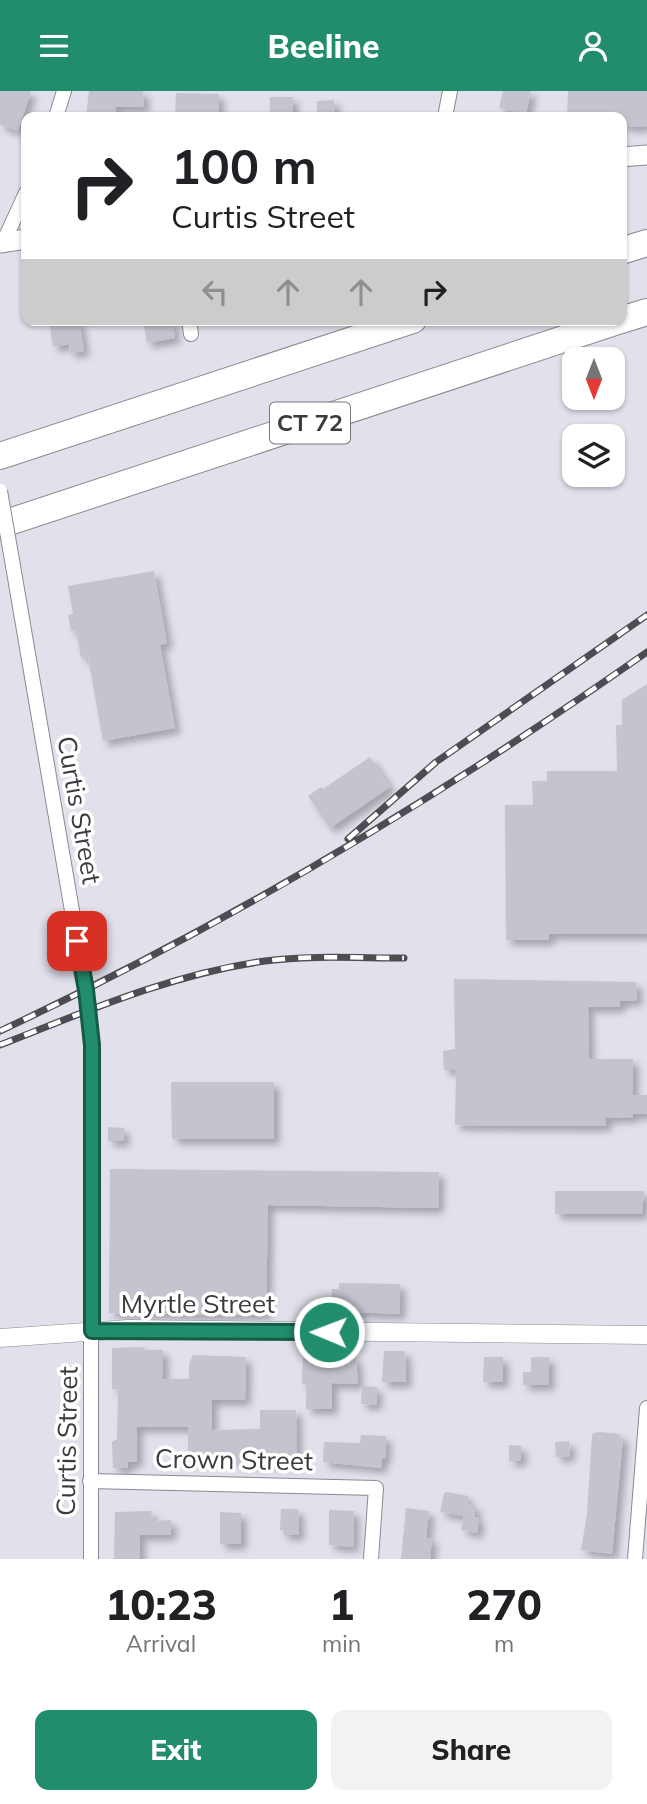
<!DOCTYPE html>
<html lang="en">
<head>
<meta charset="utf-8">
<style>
  body { margin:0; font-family:Mulish,sans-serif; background:#f2f2f2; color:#202124; height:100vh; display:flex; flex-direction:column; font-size:26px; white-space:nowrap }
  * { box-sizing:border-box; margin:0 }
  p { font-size:23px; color:#757577 }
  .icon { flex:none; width:38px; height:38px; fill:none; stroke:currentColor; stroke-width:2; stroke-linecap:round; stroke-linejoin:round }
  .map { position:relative; height:1468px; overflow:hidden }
  .side { display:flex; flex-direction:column; background:#fff; flex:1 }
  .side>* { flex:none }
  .top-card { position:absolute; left:21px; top:21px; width:606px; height:214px; border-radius:14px; box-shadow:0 2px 5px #0004; background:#fff; color:#202124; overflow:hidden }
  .needle { width:46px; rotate:180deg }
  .buttons { position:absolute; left:562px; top:256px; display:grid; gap:14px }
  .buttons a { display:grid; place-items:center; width:63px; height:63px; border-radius:14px; background:#fff; box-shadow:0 2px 5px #0004; font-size:35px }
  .pin { position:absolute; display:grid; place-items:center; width:60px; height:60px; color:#fff; margin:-30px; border-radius:14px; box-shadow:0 4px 10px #0006 }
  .me { position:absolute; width:77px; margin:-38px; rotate:271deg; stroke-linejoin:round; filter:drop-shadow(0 0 5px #0008) }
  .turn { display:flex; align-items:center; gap:24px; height:147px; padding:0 35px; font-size:32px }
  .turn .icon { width:91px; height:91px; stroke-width:2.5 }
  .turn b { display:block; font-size:49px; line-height:60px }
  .lanes { display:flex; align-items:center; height:66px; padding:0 35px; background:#0003; justify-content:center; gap:35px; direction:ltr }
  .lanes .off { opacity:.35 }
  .eta { display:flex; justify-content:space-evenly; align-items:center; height:119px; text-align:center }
  .eta b { font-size:42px; font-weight:800; line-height:49px }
  .button { display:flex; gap:14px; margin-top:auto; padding:14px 35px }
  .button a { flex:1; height:80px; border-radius:14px; background:#218d6c; color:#fff; font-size:28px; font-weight:800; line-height:80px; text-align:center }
  .button a+a { background:#f2f2f2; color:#202124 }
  header { display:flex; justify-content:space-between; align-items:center; height:91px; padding:0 35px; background:#218d6c; color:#fff; font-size:32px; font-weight:800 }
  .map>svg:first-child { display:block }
</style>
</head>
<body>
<header><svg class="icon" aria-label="menu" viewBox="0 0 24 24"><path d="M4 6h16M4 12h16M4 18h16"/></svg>Beeline<svg class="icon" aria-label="person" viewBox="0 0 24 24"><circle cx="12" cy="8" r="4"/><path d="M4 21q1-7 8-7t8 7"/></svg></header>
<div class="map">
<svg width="647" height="1468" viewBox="0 0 647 1468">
  <defs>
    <filter id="shadow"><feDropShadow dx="5.5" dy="5.5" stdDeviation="3.5" flood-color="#0004"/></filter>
  </defs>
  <rect width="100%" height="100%" fill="#e1e0eb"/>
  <!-- building -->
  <path fill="#c4c3ce" filter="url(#shadow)" d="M0 0H31L18 40 0 34Z
    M89 0H143L144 16H116L115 26H86Z
    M503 0H531L526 23 499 17Z
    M568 0H647V35L631 36 621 33V26H567Z
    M176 2 219 3 218 26H175Z
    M270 6H293V26H270Z
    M334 9 335 26H317V10Z
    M49 229H79L84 260 70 262 69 253 53 256Z
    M150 229H172L175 247 147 252 144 235 150 234Z
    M154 480 167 552 160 554 175 637 103 650 88 566 81 567 76 539 71 540 68 524 73 523 68 495Z
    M647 593V843H549V849H506L505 714H533L532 690H547V680H617L616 634H622V609Z
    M370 666 390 696 330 737 308 705 321 696 323 698Z
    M454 888 636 891 637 909 620 910V916H588L589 968H633V1004H647V1023H633V1026L605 1027 606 1035 455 1034 456 979H444L443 960 455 958Z
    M171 991H274V1048H172Z
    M108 1036 124 1037V1050H108Z
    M110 1078 439 1081 438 1117 268 1114 266 1224 109 1222Z
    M555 1100H644L642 1123H555Z
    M339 1192 400 1193V1223L331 1220 332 1198H339Z
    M143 1256 146 1259H163V1288H189V1273L193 1264 246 1266 245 1309H212V1339L260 1338V1319H296L297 1373 236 1372V1367H212V1370H188V1336H137V1371H128V1377H113L112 1351 117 1348 118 1298H112V1257Z
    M384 1260H405L406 1291H382Z
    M303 1261 327 1262V1265L356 1266 358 1293 332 1292V1318H306V1293H302Z
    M484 1266H503V1291H483Z
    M534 1266H549V1294H523V1281H531V1267Z
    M362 1295 377 1296 376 1314 361 1313Z
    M599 1341 620 1343 619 1346 623 1347 612 1463 581 1459 587 1423 592 1345 593 1342Z
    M361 1344 386 1345 385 1368 382 1367 381 1377 323 1371 324 1351 360 1352Z
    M569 1350 570 1365 556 1366 555 1351Z
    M509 1354 521 1355V1370H509Z
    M447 1401 468 1405 467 1413 476 1415 474 1426 479 1427 477 1442 461 1439 464 1425 440 1421 444 1402Z
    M406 1417 429 1420 426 1447H432L430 1468H401Z
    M281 1418H298L299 1444H284V1439H280Z
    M329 1419 354 1420 353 1456 329 1454Z
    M151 1420 153 1430 171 1429V1444H140V1468H114L115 1421Z
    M220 1421 241 1422V1453H220Z"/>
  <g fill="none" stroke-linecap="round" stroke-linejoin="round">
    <!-- minor casing -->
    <g stroke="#8a8993" stroke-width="16">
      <path id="minor" d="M56 26 64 0
        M445 26 450 0
        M3 152 26 102
        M189 229 191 243
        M13 475 89 919 91 954V1468
        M90 1390 376 1397 371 1468
        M635 1468 647 1317"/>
    </g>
    <!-- tertiary casing -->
    <g stroke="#8a8993" stroke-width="19">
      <path id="tertiary" d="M0 1247 128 1238 647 1244"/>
    </g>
    <!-- secondary casing -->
    <g stroke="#8a8993" stroke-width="21">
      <path id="secondary" d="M621 66 647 64
        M0 152 26 148"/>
    </g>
    <!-- motorway casing -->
    <g stroke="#8a8993" stroke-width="28">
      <path id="motorway" d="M621 160 647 152
        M621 229 647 221
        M0 365 413 229
        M0 434 621 229"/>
    </g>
    <!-- minor -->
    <use href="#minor" stroke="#fff" stroke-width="14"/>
    <!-- tertiary -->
    <use href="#tertiary" stroke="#fff" stroke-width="18"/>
    <!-- secondary -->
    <use href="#secondary" stroke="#fff" stroke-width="19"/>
    <!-- motorway -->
    <use href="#motorway" stroke="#fff" stroke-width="26"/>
    <!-- rail casing -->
    <g stroke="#4d4c52" stroke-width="7">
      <path id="rail" d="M348 748 436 671 647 524
        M0 940C229 833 440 706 647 561
        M0 954C87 920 172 883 265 870 310 864 358 867 404 867"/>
    </g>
    <!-- rail -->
    <use href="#rail" stroke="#fff" stroke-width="4.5" stroke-dasharray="13" stroke-linecap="butt"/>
    <!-- minor-bridge casing -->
    <g stroke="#8a8993" stroke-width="16" stroke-linecap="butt">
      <path id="minor-bridge" d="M0 400 13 475"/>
    </g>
    <!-- minor-bridge -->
    <use href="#minor-bridge" stroke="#fff" stroke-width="14"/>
  </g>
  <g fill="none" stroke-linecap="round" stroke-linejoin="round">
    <!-- route casing -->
    <g stroke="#155c46" stroke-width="18">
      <path id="route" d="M77 850 86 899 92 954V1240L329 1241"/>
    </g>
    <!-- route -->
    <use href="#route" stroke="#218d6c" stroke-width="12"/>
  </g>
  <g text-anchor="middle" stroke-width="7" stroke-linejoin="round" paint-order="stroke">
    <!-- shield labels -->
    <rect fill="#fff" stroke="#767579" stroke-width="2" x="270" y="311.5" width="80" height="41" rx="5"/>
    <g font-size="24" font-weight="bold" fill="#3b3a3f">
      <text x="310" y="340">CT 72</text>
    </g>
    <!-- street labels -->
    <g font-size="26" fill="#3b3a3f" stroke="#fff">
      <text transform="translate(79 719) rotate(80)" y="9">Curtis Street</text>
      <text x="198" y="1222">Myrtle Street</text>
      <text transform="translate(67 1350) rotate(-89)" y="9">Curtis Street</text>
      <text transform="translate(234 1369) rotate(1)" y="9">Crown Street</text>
    </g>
  </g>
</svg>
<div class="buttons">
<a><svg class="needle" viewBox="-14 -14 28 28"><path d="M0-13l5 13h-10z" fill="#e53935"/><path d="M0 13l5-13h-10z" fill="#757577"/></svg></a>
<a><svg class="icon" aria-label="layers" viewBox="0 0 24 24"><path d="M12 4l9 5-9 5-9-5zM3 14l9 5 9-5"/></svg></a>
</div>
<div class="pin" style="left:77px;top:850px;background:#d93025"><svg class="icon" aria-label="arrive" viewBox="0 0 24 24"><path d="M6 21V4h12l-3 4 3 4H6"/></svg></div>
<svg class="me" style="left:329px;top:1241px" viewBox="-20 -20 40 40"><circle r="17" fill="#218d6c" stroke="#fff" stroke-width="3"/><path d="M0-11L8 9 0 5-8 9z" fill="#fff"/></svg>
<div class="top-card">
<div class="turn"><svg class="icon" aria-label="right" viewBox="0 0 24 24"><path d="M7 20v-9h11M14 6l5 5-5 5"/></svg><div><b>100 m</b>Curtis Street</div></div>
<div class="lanes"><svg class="icon off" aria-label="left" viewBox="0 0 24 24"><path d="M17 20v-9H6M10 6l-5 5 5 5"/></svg><svg class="icon off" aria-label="ahead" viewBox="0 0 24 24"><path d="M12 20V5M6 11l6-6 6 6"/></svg><svg class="icon off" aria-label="ahead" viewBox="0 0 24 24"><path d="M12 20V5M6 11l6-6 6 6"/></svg><svg class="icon" aria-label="right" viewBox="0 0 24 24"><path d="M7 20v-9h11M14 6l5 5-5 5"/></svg></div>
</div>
</div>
<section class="side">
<div class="eta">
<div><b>10:23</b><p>Arrival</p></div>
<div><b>1</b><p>min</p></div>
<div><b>270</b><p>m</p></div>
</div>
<div class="button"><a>Exit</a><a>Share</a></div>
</section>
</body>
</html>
